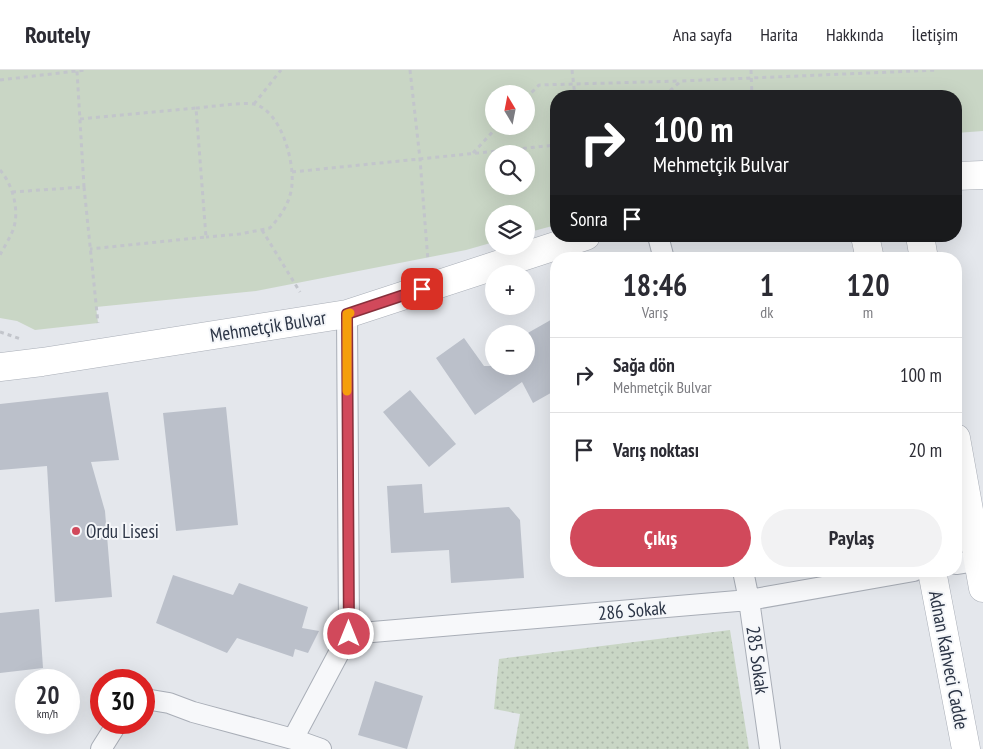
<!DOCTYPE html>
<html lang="tr">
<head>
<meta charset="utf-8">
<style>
  body { margin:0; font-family:"PT Sans Narrow",sans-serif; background:#f2f2f3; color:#2b2b33; height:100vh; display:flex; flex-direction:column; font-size:19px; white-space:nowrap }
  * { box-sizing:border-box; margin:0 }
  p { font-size:16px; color:#7c7c81 }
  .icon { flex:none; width:28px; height:28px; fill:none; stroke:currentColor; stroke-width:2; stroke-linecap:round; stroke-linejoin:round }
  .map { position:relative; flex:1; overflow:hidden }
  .panel { position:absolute; left:550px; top:182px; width:412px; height:325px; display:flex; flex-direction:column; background:#fff; border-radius:20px; box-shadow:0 5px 20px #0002 }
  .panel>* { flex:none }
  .banner { position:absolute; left:550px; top:20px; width:412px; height:152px; border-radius:20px; box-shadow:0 5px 20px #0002; background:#202124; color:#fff; overflow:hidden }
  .needle { width:32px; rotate:350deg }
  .controls { position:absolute; left:485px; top:15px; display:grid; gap:10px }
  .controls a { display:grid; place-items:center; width:50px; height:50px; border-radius:50%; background:#fff; box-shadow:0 5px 20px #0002; font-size:25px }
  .speed { position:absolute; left:15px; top:599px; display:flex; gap:10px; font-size:25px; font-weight:700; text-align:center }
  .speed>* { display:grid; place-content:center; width:65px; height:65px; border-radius:50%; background:#fff; box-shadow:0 5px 20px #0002; line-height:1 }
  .speed small { font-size:12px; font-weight:400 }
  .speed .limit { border:8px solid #d22; background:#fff; color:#111 }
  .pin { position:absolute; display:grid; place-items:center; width:42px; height:42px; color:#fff; margin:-21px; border-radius:10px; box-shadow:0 2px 8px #0006 }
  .me { position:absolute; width:55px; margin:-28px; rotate:0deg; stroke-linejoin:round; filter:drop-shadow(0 0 4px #0008) }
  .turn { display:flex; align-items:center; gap:18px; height:105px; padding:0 20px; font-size:22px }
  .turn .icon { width:65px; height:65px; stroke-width:2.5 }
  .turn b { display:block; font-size:35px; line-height:42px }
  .then { display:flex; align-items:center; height:48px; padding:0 20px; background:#0003; gap:10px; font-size:19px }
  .eta { display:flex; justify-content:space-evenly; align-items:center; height:85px; text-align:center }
  .eta b { font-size:30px; font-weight:800; line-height:35px }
  .primary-button { display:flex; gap:10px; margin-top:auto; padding:10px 20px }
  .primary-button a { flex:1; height:58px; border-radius:30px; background:#d1495b; color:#fff; font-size:20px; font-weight:800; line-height:58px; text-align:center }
  .primary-button a+a { background:#f2f2f3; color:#2b2b33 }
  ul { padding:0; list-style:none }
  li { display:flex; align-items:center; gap:15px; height:75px; padding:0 20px; border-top:1px solid #e1e1e2 }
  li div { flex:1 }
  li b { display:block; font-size:19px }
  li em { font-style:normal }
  header { display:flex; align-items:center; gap:30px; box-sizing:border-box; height:70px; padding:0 25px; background:#fff; border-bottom:1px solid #e1e1e2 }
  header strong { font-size:24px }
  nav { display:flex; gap:28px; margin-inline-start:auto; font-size:18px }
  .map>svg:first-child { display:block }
</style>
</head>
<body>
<header>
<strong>Routely</strong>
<nav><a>Ana sayfa</a><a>Harita</a><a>Hakkında</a><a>İletişim</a></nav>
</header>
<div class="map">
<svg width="983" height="679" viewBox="0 0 983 679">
  <defs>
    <pattern id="grass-dots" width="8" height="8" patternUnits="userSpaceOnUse" patternTransform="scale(1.25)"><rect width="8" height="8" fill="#c9d6c5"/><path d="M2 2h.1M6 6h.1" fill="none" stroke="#adb8ab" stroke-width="1.8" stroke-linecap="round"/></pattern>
  </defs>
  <rect width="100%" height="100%" fill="#e4e7ec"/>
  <!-- grass -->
  <path fill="url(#grass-dots)" d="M730 560 749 679H514L520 644 494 639 499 589Z"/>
  <!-- park -->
  <path fill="#c9d6c5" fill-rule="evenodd" d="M0 0H983V61L956 63V26H556V155L526 163V144H494V172L466 180 256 221 96 237 98 253 35 260 17 251 0 248ZM494 24H526V56H494ZM494 84H526V116H494Z"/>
  <!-- building -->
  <path fill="#bbc0ca" d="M556 247V320L533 333 522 312 475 345 436 288 464 268 484 296H526V264Z
    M410 320 456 374 429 397 383 342Z
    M108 322 119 390 91 392 105 441 112 527 55 532 47 396 0 400V334Z
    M226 337 238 455 176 461 163 343Z
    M422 414 424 443 509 437 520 450 524 508 451 513 449 480 391 483 387 416Z
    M173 505 233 525 239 513 308 537 302 558 319 561 308 583 295 579 293 587 237 568 227 583 156 553Z
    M39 539 43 598 0 603V543Z
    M375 611 423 626 407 679 358 665Z"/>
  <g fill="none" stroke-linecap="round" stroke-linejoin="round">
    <!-- street casing -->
    <g stroke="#a9aeb7" stroke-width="22">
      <path id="street" d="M658 166 664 189
        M956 494 983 490
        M743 501 749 530 770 679
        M349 564 749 530 914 501
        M144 633 151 630 169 633 193 642 293 669 321 679
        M293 669 349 564 347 244
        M101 679 118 652"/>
    </g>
    <!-- secondary casing -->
    <g stroke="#a9aeb7" stroke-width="29">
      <path id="secondary" d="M956 106 983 105
        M865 166 870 189
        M920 166 924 189
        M0 297 42 292 347 244 586 166
        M956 368 983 518
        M932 501 966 679"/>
    </g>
    <!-- path -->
    <path stroke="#c2c5cb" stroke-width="3" stroke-dasharray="4 4" stroke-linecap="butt" d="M410 0 420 89 428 191
      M572 0 575 26
      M751 0 752 26
      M0 10 85 0
      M664 26 681 11 938 0
      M526 28 539 15 680 11
      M254 34 281 0
      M196 38C209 37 243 32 254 34 281 41 294 90 292 114 291 131 281 146 270 158L240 164 206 167
      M80 49 196 38 206 167 90 179
      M473 83 498 56
      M0 100C13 115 20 141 13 160 10 168 4 177 0 185
      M292 102 556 75
      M84 117 98 253
      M12 122 84 117 77 1
      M262 160 300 222
      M0 262 21 269"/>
    <!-- street -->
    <use href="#street" stroke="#f7f8fa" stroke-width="20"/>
    <!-- secondary -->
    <use href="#secondary" stroke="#fff" stroke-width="28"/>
  </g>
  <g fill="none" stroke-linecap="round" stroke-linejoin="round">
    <!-- route casing -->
    <g stroke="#882f3b" stroke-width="12">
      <path id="route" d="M349 564 347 244 422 219"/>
    </g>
    <!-- route -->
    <use href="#route" stroke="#d1495b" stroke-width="9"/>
    <!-- slow -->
    <path stroke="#f59e0b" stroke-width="9" d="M347 321V244L350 243"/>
  </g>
  <!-- markers -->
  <circle fill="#d1495b" stroke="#f4f6f9" stroke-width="2" cx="76" cy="461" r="5"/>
  <g text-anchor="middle" stroke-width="4" stroke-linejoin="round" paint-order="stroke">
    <!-- street labels -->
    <g font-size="19" fill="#2b3445" stroke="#f4f6f9">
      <text transform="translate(268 256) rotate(-9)" y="7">Mehmetçik Bulvar</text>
      <text transform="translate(632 540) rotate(-5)" y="7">286 Sokak</text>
      <text transform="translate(758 590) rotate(82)" y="7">285 Sokak</text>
      <text transform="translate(949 590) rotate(79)" y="7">Adnan Kahveci Cadde</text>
    </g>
    <!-- poi labels -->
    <g font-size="19" fill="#2b3445" stroke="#f4f6f9" text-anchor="start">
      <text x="86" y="468">Ordu Lisesi</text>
    </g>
  </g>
</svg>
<div class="controls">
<a><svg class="needle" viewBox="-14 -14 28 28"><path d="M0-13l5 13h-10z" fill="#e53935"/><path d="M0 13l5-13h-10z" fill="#7c7c81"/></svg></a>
<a><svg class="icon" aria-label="search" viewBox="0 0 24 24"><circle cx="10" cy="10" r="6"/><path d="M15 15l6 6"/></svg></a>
<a><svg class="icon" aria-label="layers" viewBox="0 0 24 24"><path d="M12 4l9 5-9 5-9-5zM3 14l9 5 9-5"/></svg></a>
<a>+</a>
<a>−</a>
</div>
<div class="speed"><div>20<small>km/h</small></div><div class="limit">30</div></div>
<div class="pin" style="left:422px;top:219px;background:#d93025"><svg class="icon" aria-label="arrive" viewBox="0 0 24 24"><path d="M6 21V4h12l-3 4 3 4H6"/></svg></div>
<svg class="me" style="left:349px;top:564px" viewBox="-20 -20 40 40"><circle r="17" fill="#d1495b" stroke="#fff" stroke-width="3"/><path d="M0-11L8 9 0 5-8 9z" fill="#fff"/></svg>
<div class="banner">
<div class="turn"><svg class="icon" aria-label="right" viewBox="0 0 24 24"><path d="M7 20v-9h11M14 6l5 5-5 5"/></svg><div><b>100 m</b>Mehmetçik Bulvar</div></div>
<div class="then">Sonra<svg class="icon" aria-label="arrive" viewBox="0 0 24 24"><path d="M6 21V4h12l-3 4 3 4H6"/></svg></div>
</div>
<section class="panel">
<div class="eta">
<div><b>18:46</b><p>Varış</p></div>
<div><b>1</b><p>dk</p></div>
<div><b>120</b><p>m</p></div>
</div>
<ul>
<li><svg class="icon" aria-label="right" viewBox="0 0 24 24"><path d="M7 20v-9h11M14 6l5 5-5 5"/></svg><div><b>Sağa dön</b><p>Mehmetçik Bulvar</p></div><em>100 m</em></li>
<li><svg class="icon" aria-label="arrive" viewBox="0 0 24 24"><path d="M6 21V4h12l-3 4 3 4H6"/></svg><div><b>Varış noktası</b></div><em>20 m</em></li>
</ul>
<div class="primary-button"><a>Çıkış</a><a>Paylaş</a></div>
</section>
</div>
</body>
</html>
